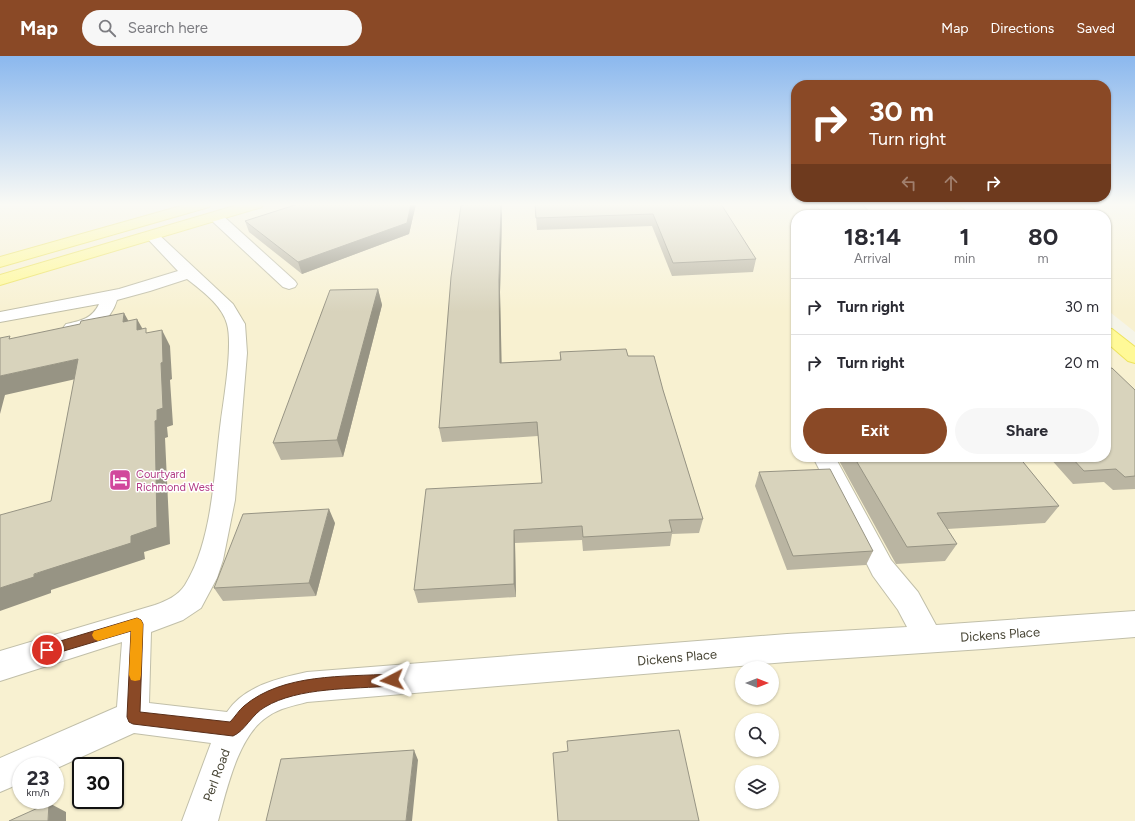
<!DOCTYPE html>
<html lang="en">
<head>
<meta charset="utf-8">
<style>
  body { margin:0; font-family:Figtree,sans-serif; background:#f7f7f7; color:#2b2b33; height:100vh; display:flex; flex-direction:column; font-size:15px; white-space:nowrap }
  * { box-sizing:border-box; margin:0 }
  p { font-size:13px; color:#7c7c81 }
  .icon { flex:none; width:22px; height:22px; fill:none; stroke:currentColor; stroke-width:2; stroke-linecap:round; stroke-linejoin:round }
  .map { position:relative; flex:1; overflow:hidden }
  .drawer { position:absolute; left:791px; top:154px; width:320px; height:252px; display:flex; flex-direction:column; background:#fff; border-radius:16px; box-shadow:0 1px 3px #0004 }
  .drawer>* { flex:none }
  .hud { position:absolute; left:791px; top:24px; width:320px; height:122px; border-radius:16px; box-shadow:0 1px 3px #0004; background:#8a4926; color:#fff; overflow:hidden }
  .needle { width:26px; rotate:90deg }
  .tools { position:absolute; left:735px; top:605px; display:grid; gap:8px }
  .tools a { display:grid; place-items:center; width:44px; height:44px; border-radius:50%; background:#fff; box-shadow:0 1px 3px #0004; font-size:20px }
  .speed { position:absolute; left:12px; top:701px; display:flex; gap:8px; font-size:20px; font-weight:700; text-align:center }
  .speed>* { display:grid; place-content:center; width:52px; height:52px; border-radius:50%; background:#fff; box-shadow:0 1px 3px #0004; line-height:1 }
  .speed small { font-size:10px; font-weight:400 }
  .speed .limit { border:2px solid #111; border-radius:6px; background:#fff; color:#111 }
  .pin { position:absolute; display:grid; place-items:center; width:34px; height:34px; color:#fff; margin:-17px; border:2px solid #fff; border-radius:50%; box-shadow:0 1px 4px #0007 }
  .me { position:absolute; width:44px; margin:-22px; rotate:266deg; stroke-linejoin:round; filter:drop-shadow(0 0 3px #0008) }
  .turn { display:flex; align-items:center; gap:14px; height:84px; padding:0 12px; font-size:18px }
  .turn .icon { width:52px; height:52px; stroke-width:2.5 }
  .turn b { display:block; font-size:28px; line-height:34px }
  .lanes { display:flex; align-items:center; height:38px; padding:0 12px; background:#0003; justify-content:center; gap:20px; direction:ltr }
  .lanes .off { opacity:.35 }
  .eta { display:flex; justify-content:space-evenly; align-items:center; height:68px; text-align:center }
  .eta b { font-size:24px; font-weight:700; line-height:28px }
  .primary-button { display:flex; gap:8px; margin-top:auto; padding:8px 12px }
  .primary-button a { flex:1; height:46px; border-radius:24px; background:#8a4926; color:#fff; font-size:16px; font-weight:700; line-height:46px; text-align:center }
  .primary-button a+a { background:#f7f7f7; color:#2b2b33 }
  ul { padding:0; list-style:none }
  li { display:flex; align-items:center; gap:12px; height:56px; padding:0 12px; border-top:1px solid #e1e1e2 }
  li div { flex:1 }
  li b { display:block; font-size:15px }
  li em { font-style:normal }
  header { display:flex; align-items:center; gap:24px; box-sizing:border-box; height:56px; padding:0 20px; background:#8a4926; color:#fff }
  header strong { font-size:19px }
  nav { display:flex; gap:22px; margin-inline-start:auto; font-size:14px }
  .search { width:280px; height:36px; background:#f7f7f7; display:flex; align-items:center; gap:10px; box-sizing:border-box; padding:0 14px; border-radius:22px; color:#7c7c81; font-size:15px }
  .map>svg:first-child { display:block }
</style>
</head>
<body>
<header>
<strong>Map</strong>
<div class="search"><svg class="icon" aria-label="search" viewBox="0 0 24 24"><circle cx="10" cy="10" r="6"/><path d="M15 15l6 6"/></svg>Search here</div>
<nav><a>Map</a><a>Directions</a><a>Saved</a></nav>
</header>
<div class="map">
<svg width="1135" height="765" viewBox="0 0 1135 765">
  <rect width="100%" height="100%" fill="#f5f4e8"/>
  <!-- commercial -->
  <path fill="#f8f1d1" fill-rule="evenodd" d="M0 148H942L955 159H796V401H1106V283L1135 307V765H0ZM742 612H772V642H742ZM742 664H772V694H742ZM21 710H55V744H21ZM81 710H115V744H81ZM742 716H772V746H742Z
    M971 148H1135V276L1106 253V159H985Z"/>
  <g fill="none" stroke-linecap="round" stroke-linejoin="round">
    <!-- minor casing -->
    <g stroke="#c1bfa9" stroke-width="2">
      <path id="minor" d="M216 157 221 158 295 225 297 228 295 231 289 233 283 231 211 164 209 161 211 158Z
        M152 176 157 177 233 248 245 268 247 297 235 444 223 504 217 522 201 552 183 564 151 576 149 647 227 656C244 630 279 622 307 616L787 578 907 571 898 554 873 520 813 401H835L891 504 918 536 936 569 1135 555V581L983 593 787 606 307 646C293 650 279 652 267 661 238 680 227 733 218 765H182L211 687 134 677 55 713V710H21V727L0 736V702L117 651 122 586 0 625V595L155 549C166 545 178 540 185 529 213 484 214 416 221 364 224 341 233 289 227 268 222 249 201 234 187 223L150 235 117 244C111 265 89 282 66 276L63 272 66 268C80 265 92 263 99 248L0 266V256L119 233 178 215 145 180 147 177Z"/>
    </g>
    <!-- major casing -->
    <g stroke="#ede35e" stroke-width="2">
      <path id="major" d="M188 148H210L209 151 0 211V201Z
        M241 148H263L262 151 0 229V219Z
        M943 148H958L969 159H954Z
        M1106 272 1112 273 1135 291V307L1128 305 1106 286Z"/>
    </g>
    <!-- minor -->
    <use href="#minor" fill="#fff" fill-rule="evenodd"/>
    <!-- major -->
    <use href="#major" fill="#fff997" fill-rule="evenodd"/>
  </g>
  <!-- wall -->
  <path fill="#bab5a2" d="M290 148H416L409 178 302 218 249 176 245 165 291 151Z
    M535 148H721L756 203 753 216 672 220 652 170 537 174Z
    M810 148H862L872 159H812L809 156 811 150Z
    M502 159 500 236 501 307 560 304V296L628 300 663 334 703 463 699 477 672 478 670 490 583 495 582 484 515 487 516 541 418 547 414 534 542 427 538 380 442 386 439 372Z
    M378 233 382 249 343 401 281 404 273 387Z
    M1135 334V433L1113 434 1104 426 1073 428 1049 401H1106Z
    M837 401H1019L1059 450 1045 467 947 473 957 488 945 505 896 508Z
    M759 416 873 495 866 509 787 514 755 430Z
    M335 467 316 540 223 545 214 532Z"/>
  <!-- shaded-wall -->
  <path fill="#979484" d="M411 148H416L409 178 302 218 298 206Z
    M501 148 502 159 500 236 502 321 500 307 499 224Z
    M378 233 382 249 343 401 337 384Z
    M124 257 133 273 123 266Z
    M137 263 146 279 137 274Z
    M162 274 170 290 172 323 170 324 173 369 167 371 168 381 165 382 170 488 144 496 145 503 51 534V537L0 555V532L131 480 157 354 161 307Z
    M78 303 89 320 5 339 0 358V320Z
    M329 453 335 467 316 540 309 527Z
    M514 474 515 487 516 541 514 528Z
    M414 694 418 704 412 765H406Z
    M49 747 66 756V765H48Z"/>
  <!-- building -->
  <path fill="#d8d3bc" stroke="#979484" d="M294 148H411L407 167 298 206 245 165 295 149Z
    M476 148H501L499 224 500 307 561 304 560 296 626 293 628 300H654L663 334 703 463 669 464 672 476 583 481 582 470 514 474V528L414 534 426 433 542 427 537 366 439 372 451 221 461 149Z
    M535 148H721L756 203 673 207 653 158 536 162Z
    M815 148H862L872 159H824Z
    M378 233 337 384 273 387 330 234Z
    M124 257 123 266 137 263V274L146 272V277L162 274 163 306 161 307 163 352 157 354V364L155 365 157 471 131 480V487L34 518V521L0 532V459L51 445 78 303 0 320V282L10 280 9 283 80 268 81 265Z
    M1112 312 1135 334V420L1125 421 1116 413 1084 415 1071 401H1106V313Z
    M854 401H1019L1059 450 937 457 957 488 907 491Z
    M830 413 873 495 793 500 759 416Z
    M329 453 309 527 214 532 243 458Z
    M679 674 699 765H558L553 697 568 695 567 685Z
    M414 694 406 765H266L281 703Z
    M49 747 48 765H9Z"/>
  <!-- sky -->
  <linearGradient id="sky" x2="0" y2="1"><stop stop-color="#8bb8ee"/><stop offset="0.58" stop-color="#fafaf5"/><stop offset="1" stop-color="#fafaf5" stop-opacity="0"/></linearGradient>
  <rect width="1135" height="256" fill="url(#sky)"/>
  <!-- route -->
  <path fill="#8a4926" stroke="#5a2f19" d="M137 562 141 564 143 568 140 656 230 666C235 661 239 654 244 650 283 617 344 621 392 618L396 619 398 624 396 628 392 630C353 633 298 631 265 651 252 658 245 675 233 680L133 668 129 666 127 661 131 575 47 600 42 598 40 594 42 590 47 589Z"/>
  <!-- slow -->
  <path fill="#f59e0b" d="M137 562 141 564 143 568 141 619 140 624 135 625 131 624 129 619 131 575 98 585 94 583 92 579 94 575 98 574Z"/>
  <!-- icons -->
  <defs>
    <g id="hotel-square" transform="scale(1.15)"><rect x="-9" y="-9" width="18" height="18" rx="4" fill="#d1479c" stroke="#fff"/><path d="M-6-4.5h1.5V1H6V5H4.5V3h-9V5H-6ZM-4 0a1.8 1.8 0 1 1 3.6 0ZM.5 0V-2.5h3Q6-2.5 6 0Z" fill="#fff"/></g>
  </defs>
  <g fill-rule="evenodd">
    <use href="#hotel-square" x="120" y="424"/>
  </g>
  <g text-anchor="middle" stroke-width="3" stroke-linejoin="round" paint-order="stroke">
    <!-- hotel labels -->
    <g font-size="11" fill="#b23c85" stroke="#fff" text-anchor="start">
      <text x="136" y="422">Courtyard<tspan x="136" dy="13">Richmond West</tspan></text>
    </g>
    <!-- near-street labels -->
    <g font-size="13" fill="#494636" stroke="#fff">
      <text transform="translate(1000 578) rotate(-4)" y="5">Dickens Place</text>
      <text transform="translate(677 601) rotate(-5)" y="5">Dickens Place</text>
      <text transform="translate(216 719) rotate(-70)" y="5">Perl Road</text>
    </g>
  </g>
</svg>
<div class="tools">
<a><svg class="needle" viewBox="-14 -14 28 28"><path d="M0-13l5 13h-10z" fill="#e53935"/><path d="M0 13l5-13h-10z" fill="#7c7c81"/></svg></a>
<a><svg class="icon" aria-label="search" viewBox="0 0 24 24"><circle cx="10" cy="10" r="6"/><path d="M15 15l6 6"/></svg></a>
<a><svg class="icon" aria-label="layers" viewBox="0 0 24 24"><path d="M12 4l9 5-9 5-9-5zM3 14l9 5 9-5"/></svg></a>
</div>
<div class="speed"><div>23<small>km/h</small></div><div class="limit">30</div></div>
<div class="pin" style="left:47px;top:594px;background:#d93025"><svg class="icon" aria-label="arrive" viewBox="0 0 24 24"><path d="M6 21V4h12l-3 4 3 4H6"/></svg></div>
<svg class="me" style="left:392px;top:624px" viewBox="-20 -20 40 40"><path d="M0-17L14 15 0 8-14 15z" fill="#8a4926" stroke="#fff" stroke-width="4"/></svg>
<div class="hud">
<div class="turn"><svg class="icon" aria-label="right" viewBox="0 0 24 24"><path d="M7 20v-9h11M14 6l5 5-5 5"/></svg><div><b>30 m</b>Turn right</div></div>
<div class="lanes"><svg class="icon off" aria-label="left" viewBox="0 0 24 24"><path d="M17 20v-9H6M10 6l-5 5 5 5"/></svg><svg class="icon off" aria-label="ahead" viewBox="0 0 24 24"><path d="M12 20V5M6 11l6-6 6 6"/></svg><svg class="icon" aria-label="right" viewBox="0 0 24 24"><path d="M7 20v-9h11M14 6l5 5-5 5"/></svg></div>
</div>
<section class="drawer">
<div class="eta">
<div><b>18:14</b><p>Arrival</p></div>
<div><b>1</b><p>min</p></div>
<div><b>80</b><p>m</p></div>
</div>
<ul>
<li><svg class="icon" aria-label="right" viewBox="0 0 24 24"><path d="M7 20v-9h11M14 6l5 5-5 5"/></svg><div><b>Turn right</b></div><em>30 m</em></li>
<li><svg class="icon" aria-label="right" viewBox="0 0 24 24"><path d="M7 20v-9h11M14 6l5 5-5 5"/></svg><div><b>Turn right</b></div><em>20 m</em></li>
</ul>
<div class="primary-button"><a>Exit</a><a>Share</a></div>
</section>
</div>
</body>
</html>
